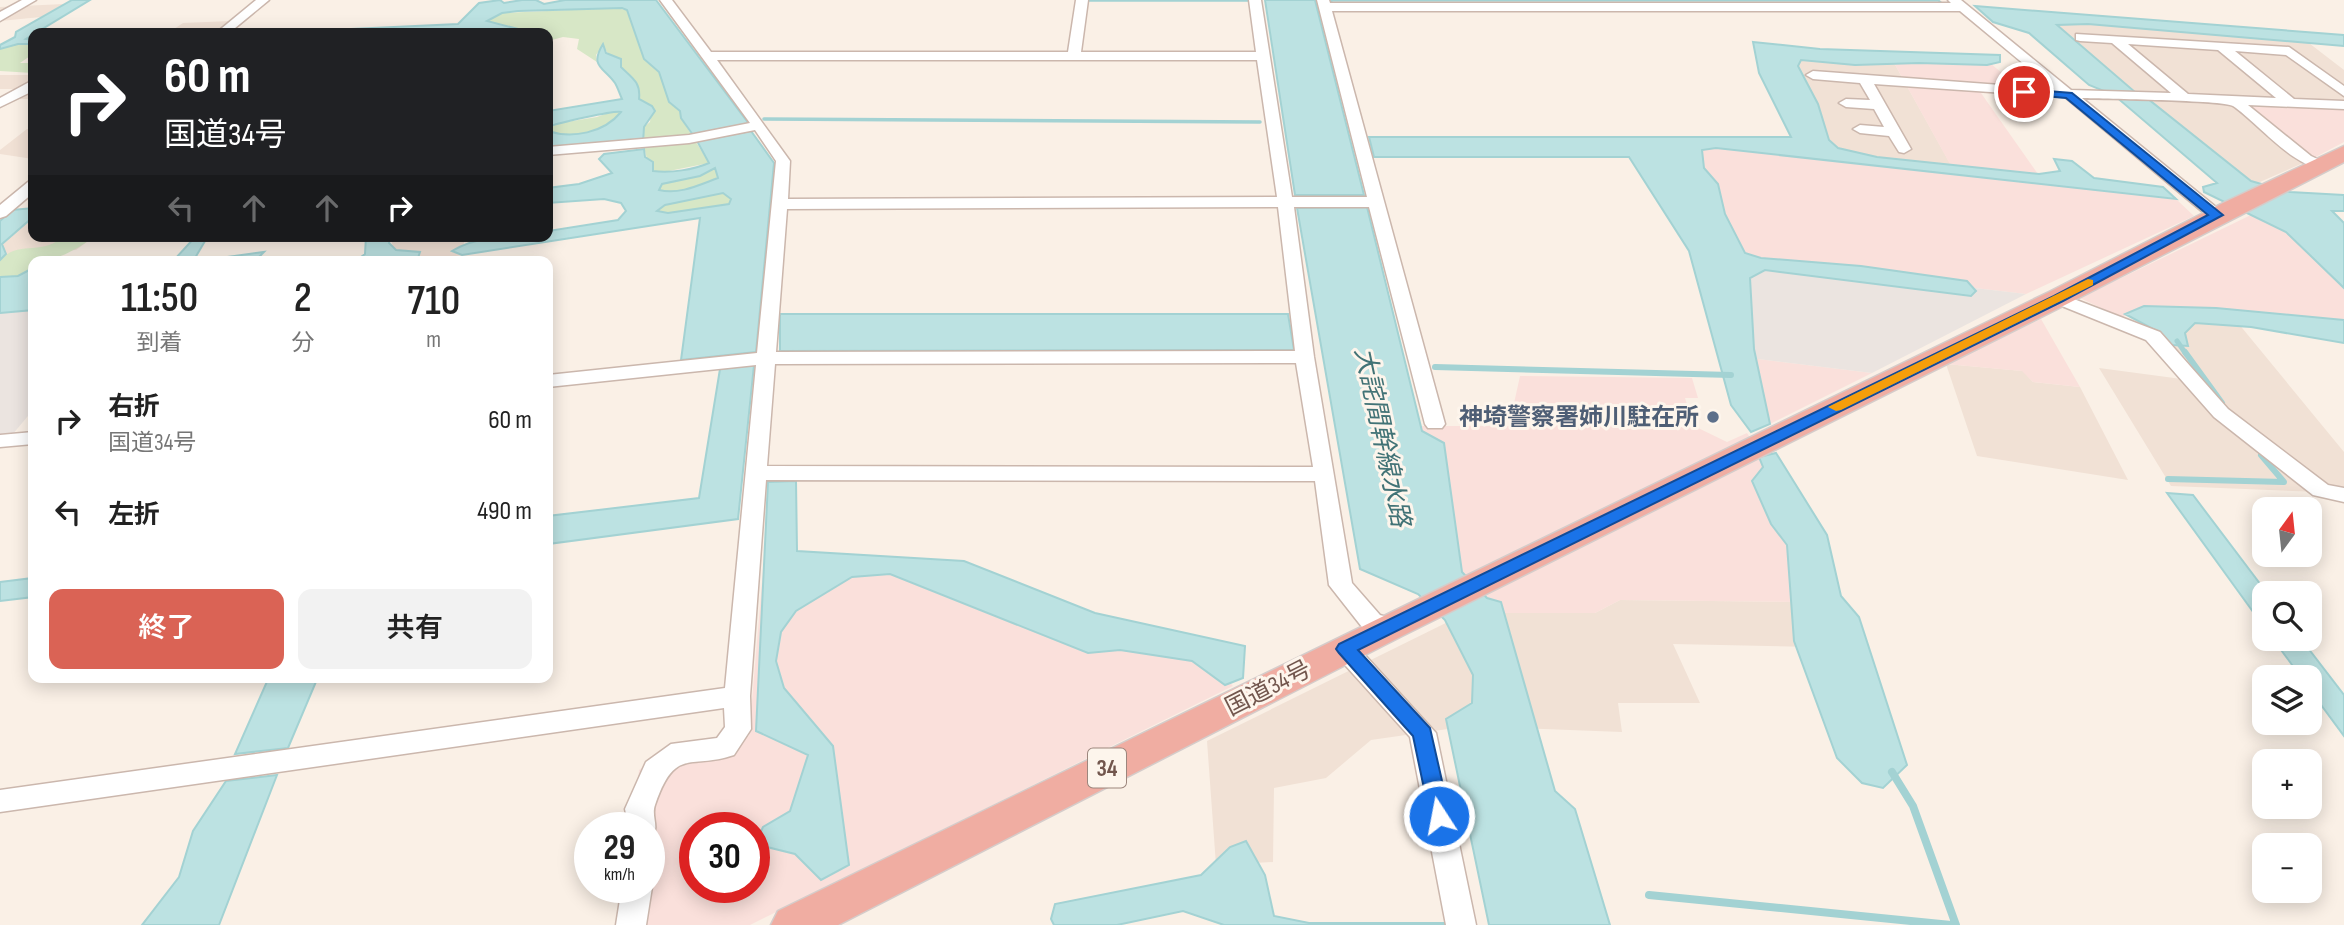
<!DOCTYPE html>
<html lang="ja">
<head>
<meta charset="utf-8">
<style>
  body { margin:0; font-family:"Sofia Sans Condensed","Noto Sans JP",sans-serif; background:#f2f2f2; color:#222; height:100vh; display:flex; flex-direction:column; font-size:26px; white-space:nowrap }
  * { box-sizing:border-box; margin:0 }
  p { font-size:23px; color:#767676 }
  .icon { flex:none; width:38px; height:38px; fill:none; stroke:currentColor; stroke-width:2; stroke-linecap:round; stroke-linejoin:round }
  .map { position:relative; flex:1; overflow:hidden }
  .sheet { position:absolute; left:28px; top:256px; width:525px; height:427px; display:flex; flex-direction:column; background:#fff; border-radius:14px; box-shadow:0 4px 18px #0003 }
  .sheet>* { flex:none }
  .banner { position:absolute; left:28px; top:28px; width:525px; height:214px; border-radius:14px; box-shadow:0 4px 18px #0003; background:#202124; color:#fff; overflow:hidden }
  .needle { width:46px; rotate:15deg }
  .buttons { position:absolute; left:2252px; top:497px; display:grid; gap:14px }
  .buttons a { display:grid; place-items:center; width:70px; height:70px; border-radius:14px; background:#fff; box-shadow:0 4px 18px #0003; font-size:35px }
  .speed { position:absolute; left:574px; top:812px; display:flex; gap:14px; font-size:35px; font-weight:700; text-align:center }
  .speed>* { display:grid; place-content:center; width:91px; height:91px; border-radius:50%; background:#fff; box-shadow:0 4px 18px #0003; line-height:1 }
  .speed small { font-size:18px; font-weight:400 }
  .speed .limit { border:10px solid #d22; background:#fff; color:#111 }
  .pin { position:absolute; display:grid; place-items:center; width:60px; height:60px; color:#fff; margin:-30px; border:4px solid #fff; border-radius:50%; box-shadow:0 2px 7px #0007 }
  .me { position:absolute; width:77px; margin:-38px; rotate:349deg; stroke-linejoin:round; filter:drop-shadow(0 0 5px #0008) }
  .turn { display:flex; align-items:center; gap:24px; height:147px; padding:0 21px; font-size:32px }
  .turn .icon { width:91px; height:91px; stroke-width:2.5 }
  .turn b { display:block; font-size:49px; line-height:60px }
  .lanes { display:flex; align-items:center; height:66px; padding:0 21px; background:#0003; justify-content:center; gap:35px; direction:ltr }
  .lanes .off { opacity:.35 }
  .eta { display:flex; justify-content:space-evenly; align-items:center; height:119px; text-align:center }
  .eta b { font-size:42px; font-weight:600; line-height:49px }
  .button { display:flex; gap:14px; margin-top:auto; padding:14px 21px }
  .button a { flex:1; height:80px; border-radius:14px; background:#da6355; color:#fff; font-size:28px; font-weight:600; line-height:80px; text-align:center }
  .button a+a { background:#f2f2f2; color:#222 }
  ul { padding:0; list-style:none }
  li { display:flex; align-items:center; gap:21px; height:91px; padding:0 21px }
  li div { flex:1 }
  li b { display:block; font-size:26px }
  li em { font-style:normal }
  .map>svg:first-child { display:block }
</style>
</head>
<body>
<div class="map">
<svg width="2344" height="925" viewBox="0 0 2344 925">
  <rect width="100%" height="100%" fill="#faf0e6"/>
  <!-- residential -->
  <path fill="#f1e1d5" d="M64 4 41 17 0 21V7Z
    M2038 19 2305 40 2344 70V107L2310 160 2253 185Z
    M230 21 214 33H168L183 23Z
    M1788 57 1893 61 1952 167 1827 155Z
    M0 75H33V99H3L18 89H0Z
    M27 129H33V159L0 154V150Z
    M33 217V236H95L76 250 6 254 2 244Z
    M391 236H465L462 255 425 261H395Z
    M2145 311 2229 312 2344 452V493L2171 486 2099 368 2189 380Z
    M1946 364 2023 371 2033 382 2080 387 2128 480 1977 456Z
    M1620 600 1803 602 1813 647 1673 644 1700 703H1618L1622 732 1469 726 1371 740 1326 778 1274 788 1273 862 1216 865 1207 741 1466 613H1595Z"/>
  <!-- commercial -->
  <path fill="#fae0db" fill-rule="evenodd" d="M1893 61 1990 63 2027 94 1981 93 2040 177 2176 199 2194 216 2026 294 1734 260 1678 143 1951 166Z
    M2241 103 2344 107V142L2310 160Z
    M2255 213 2304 241 2344 279V324L2146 311 2120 317 2080 298Z
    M2041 319 2080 387 2033 382 2022 371 1946 364Z
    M1750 358 1872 373 1770 424 1753 379Z
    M1520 376 1692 378 1698 398H1685L1694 426 1727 442 1747 433 1811 532 1803 602 1620 600 1595 613H1466L1403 426H1509Z
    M763 570H919L1201 649 1233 686 750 925H623L649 887V828H633L639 770 678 742 749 736ZM695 828H754V887H695Z"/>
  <!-- industrial -->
  <path fill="#ebe4e0" d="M1734 260 2026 294 1872 373 1750 358Z
    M33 306V410L12 435 0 437V310Z"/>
  <!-- green -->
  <path fill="#d7e7c6" d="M614 8 627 10 644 59 659 72 669 102 680 111 681 118 709 163 664 172 653 171C644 156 643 144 644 127L650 122 652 106 639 99C642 73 612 66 603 45L596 55 597 62 577 49 579 39 563 37 548 41V33H522V30L487 22 490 17 502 13Z
    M18 44H33V54L20 63H33V73L0 71V49Z
    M616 110 621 112C605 132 573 139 548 131L554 124 597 117Z
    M715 168 718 177C699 186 680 194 659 190L662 184 700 176Z
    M724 193 731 199 729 204 668 213 656 211 665 205Z
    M65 236H95C76 250 58 261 33 261V268L18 276 0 277V260C15 244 31 251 49 245 55 243 60 239 65 236Z"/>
  <!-- water -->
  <path fill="#bce2e2" stroke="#a3d2d3" stroke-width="2" fill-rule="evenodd" d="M72 0H90L26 39 33 40V44H18L0 49V45L15 37 16 32Z
    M500 0 504 3 522 0H536L544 4 565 0H656L749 124 693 135 681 118 680 111 669 102 659 72 644 59 627 10 622 8 518 11 502 13 487 21 522 30V33H328L330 30 458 24 479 3Z
    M1265 0H1315L1364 195H1295Z
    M1331 0H1938L1944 5 1332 4Z
    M1975 6 2344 35V46L2088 24 2057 25 2135 92 2132 93 2148 99 2251 181 2290 192 2344 195V211H2332L2344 223V288L2286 232 2204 192 2203 187 2217 183 2114 95 2089 85 2029 33 1993 22Z
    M1753 42 1820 49 2000 55V62L1987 65 1919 63 1855 65 1801 60 1798 66 1818 104 1829 140 1838 148 1877 157 2039 174 2060 171 2054 159 2072 161 2094 178 2163 187 2176 199 1716 148 1702 150 1704 168 1718 184 1725 214 1745 253 1761 258 1861 266 1967 281 1976 291 1971 296 1765 270 1750 278 1754 349 1770 424 1751 432 1731 405 1689 251 1629 157H1374L1369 137H1791L1759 73Z
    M603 44 606 53 621 59V67C632 78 641 82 639 99L652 106 655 111 644 127 643 143 548 149V131C572 139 604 133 621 112 615 110 557 123 548 127V111L622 99C620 95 618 88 615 83 604 67 589 67 603 44Z
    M751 131 774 163 756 352 681 360 700 218 462 255 452 251C479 234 516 236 548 236V231L618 220 626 211 621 203 604 199 548 203V188L579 184 612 173 599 159 604 154 644 149 645 157 653 162V171C671 173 693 170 709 163L697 141ZM715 168 718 178C699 185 679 195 659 190L662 184 700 176ZM723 193 731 199 729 204 668 213 657 211 665 205Z
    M1367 207 1422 431 1444 443 1462 572 1487 598 1501 602 1555 791 1575 809 1610 925H1489L1446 719 1472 703 1473 675 1445 620 1418 594 1360 569 1297 208Z
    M33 208V217L2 244 6 254 0 260V221L12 210Z
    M196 236H208L195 258 205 260 264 252 257 259 248 261H165L175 259Z
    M366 236H391L389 243 396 250 420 252 418 258 409 261H347L357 260 365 254Z
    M33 268V310L0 313V277L18 276Z
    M2144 306 2216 308 2344 320V343L2251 327 2195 323 2185 333 2188 346 2172 345 2157 331 2125 314Z
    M780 314H1288L1294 350 780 351Z
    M754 365 738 519 548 544V516L699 498 720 369Z
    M1776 453 1827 535 1841 596 1859 617 1907 765 1883 788 1862 783 1837 758 1794 641 1787 545 1771 524 1752 481 1763 467 1759 457Z
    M796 481 797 551 964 561 1095 613 1245 646 1243 678 1225 685 1192 661 1120 650 1088 653 890 574 852 577 796 611 781 632 776 661 784 688 833 746 849 865 821 880 795 854 767 847 758 838 763 827 790 811 808 755 756 731 768 482Z
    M2167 493 2193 495 2267 593H2264V627Z
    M33 578V597L0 601V582Z
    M2273 639H2301L2344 695V736L2310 690V677H2301Z
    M269 677H318L288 748 235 754Z
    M277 775 219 925H142L179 877 193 831 226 781Z
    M1246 841 1265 875 1274 916 1309 923H1444V925H1224L1183 911 1117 925H1054L1051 919 1055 904 1201 875 1230 847Z"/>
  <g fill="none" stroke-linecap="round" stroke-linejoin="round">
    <!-- stream-far3 -->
    <path stroke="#a3d2d3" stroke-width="3.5" d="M1089 0H1248
      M764 119 1260 122"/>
    <!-- stream-far2 -->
    <path stroke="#a3d2d3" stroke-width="5" d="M2177 341 2186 354"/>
    <!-- stream-far1 -->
    <path stroke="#a3d2d3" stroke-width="6" d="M2185 352 2222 403
      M1435 367 1731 375
      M2168 479 2284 482 2261 455"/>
    <!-- stream -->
    <path stroke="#a3d2d3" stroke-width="8" d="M1892 772 1913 806 1956 925
      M1649 895 1951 925"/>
    <!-- minor casing -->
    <g stroke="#cbb7ad" stroke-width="3">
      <path id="minor" d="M22 0H36L0 21V12Z
        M256 0H269L229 33H216Z
        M660 0H672L711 52H1068L1076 0H1088L1081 52H1256L1249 0H1261L1292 197H1367L1317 0H1329L1330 3H1951L1948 0H1961L2071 90 2171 93 2112 43 2080 41 2076 40V34L2289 47 2344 86V96L2286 55 2235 51 2294 99 2344 101V109L2248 105 2311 156 2328 164 2326 167C2299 174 2256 121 2233 106 2223 100 2103 99 2082 98L2222 212 2224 215 2216 220 2210 218 2065 97 1874 84 1911 149 1904 153 1899 152 1889 136 1860 133 1853 129 1860 125 1884 127 1874 109 1846 107 1839 103 1846 99 1870 100 1860 83 1813 79 1806 75 1813 71 2054 89 1960 11H1332L1445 424 1442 428H1428L1425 424 1369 207H1294L1314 357 1352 583 1380 615 1398 621 1401 627 1398 633 1389 636 1362 627 1329 585 1315 481 766 480 750 696 751 729 734 755C690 770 675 746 655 805 651 816 659 825 653 836L649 838V828H629L625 809 646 762 671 744 717 738 725 727 724 708 0 812V790L725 688 756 365 548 387V375L757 353 776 161 755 130 689 143 548 155V147L689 135 750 123ZM2128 44 2218 50 2276 98 2188 94ZM717 60H1257L1277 197 788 199 790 161ZM1278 207 1295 351 776 352 787 209ZM1296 363 1313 467 767 466 775 364Z
        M33 80V91L0 107V98Z
        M33 180V193L6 216 0 218V205L28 182Z
        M2058 293 2160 332 2228 409 2328 485 2344 488V502L2313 495 2214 417 2146 340 2052 302 2049 298 2052 294Z
        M33 432V444L0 447V435Z
        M1345 640 1354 643 1436 733 1476 925H1446L1410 737 1336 655 1333 649 1336 643Z
        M649 882 652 887 646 925H616L622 887H649Z"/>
    </g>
    <!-- highway casing -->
    <g stroke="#d5ccca" stroke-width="3">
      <path id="highway" d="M2344 146V162L2067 304 1402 636 838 925H771L778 911 2049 292 2223 203Z"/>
    </g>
    <!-- minor -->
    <use href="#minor" fill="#fff" fill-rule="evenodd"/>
    <!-- highway -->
    <use href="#highway" fill="#f0ada2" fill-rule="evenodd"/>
  </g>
  <!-- route -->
  <path fill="#1a73e8" stroke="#114b97" stroke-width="2" d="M2024 89 2072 93 2223 215 2063 301 1358 650 1430 728 1450 816 1447 822 1439 824 1431 822 1413 736 1339 653 1336 649 1339 644 2054 296 2208 215 2066 98 2020 94V90Z"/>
  <!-- slow -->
  <path fill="#f59e0b" d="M2088 279 2093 280V285L1841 410 1836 411 1828 407Z"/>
  <!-- markers -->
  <circle fill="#5c6f8a" stroke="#fdf5ec" stroke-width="2.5" cx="1713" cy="417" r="7"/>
  <g text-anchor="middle" stroke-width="6" stroke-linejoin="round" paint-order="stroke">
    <!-- shield labels -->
    <rect fill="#fdf5ec" stroke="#9c867d" stroke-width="2" x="1088" y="748.5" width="38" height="39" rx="5"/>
    <g font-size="23" font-weight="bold" fill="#72564d">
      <text x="1107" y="776">34</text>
    </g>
    <!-- service labels -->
    <g font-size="24" font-weight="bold" fill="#4e5e75" stroke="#fdf5ec" text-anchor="end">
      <text x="1699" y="425">神埼警察署姉川駐在所</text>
    </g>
    <!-- street labels -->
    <g font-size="24" fill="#72564d" stroke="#fdf5ec">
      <text transform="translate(1268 688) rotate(-27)" y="8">国道34号</text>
    </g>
    <!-- water labels -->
    <g font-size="26" font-style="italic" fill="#427376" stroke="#fdf5ec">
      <text transform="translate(1383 437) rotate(78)" y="9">大詫間幹線水路</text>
    </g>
  </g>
</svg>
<div class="buttons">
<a><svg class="needle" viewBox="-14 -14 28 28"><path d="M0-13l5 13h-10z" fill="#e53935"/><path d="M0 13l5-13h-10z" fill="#767676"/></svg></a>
<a><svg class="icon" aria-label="search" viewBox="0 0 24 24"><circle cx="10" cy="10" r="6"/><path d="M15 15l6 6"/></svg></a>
<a><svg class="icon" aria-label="layers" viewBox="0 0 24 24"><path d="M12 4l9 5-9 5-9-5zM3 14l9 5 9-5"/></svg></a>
<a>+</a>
<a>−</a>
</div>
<div class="speed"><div>29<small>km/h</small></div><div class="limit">30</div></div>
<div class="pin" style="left:2024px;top:92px;background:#d93025"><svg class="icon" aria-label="arrive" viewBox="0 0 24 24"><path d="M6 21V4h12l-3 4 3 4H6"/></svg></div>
<svg class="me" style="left:1439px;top:816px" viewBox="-20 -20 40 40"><circle r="17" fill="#1a73e8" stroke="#fff" stroke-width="3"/><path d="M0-11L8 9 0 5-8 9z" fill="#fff"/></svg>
<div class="banner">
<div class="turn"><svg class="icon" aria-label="right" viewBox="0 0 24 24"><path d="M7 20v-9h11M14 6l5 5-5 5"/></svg><div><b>60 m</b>国道34号</div></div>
<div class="lanes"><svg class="icon off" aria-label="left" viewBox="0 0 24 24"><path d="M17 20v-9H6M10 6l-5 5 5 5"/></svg><svg class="icon off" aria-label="ahead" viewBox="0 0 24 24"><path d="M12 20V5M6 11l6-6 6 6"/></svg><svg class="icon off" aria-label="ahead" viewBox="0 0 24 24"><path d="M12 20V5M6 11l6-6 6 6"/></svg><svg class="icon" aria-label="right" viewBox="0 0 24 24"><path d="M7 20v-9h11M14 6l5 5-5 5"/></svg></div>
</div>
<section class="sheet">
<div class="eta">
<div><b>11:50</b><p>到着</p></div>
<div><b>2</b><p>分</p></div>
<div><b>710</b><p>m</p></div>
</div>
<ul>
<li><svg class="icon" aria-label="right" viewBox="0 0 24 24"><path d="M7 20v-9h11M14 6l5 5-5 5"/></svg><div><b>右折</b><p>国道34号</p></div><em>60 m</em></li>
<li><svg class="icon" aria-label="left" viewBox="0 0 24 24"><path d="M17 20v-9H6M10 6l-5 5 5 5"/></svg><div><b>左折</b></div><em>490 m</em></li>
</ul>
<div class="button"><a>終了</a><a>共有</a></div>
</section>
</div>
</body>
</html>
